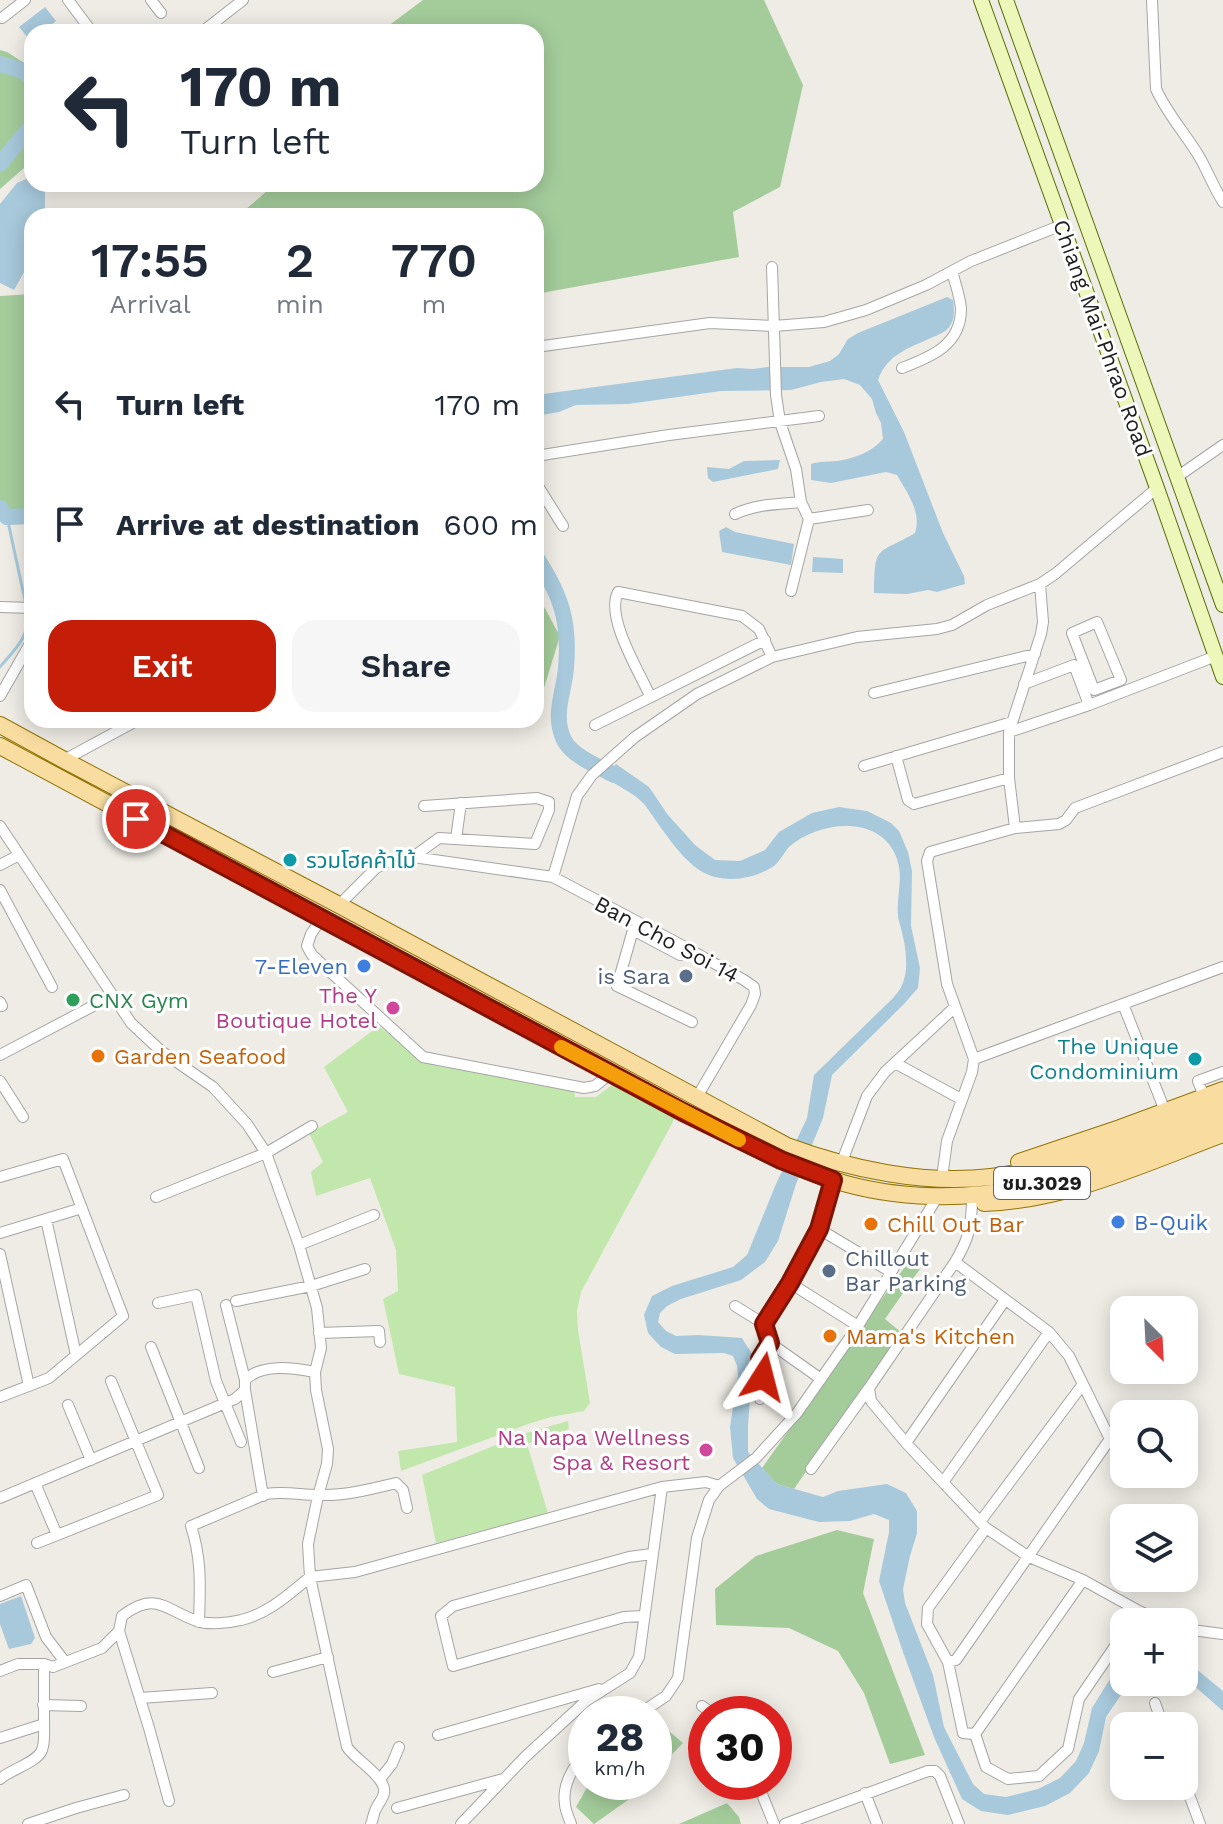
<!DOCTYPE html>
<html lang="en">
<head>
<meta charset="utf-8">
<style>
  body { margin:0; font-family:"Work Sans","Noto Sans Thai",sans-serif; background:#f6f6f7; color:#1f2937; height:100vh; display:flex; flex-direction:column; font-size:30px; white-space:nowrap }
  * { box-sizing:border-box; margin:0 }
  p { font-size:26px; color:#747a83 }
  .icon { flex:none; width:44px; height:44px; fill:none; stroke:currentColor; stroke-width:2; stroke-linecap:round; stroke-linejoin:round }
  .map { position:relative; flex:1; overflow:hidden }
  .details { position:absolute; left:24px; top:208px; width:520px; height:520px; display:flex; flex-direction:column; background:#fff; border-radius:24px; box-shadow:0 4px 20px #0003 }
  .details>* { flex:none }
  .banner { position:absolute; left:24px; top:24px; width:520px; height:168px; border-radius:24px; box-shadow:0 4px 20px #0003; background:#fff; color:#1f2937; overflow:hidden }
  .needle { width:52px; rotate:156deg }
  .tools { position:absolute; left:1110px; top:1296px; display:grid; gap:16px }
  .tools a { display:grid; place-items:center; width:88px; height:88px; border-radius:16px; background:#fff; box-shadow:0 4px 20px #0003; font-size:40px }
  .speed { position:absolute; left:568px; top:1696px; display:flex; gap:16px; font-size:40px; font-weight:700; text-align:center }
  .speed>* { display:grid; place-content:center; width:104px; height:104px; border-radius:50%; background:#fff; box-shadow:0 4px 20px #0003; line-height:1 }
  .speed small { font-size:20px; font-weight:400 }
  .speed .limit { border:12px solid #d22; background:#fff; color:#111 }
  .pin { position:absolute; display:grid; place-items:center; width:68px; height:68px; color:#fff; margin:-34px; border:4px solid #fff; border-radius:50%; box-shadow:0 2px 8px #0007 }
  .me { position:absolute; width:88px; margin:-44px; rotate:9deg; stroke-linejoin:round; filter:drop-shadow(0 0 6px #0008) }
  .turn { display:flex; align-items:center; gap:28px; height:168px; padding:0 24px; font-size:36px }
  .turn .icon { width:104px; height:104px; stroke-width:2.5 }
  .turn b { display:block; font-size:56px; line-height:68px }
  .eta { display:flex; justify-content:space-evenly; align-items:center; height:136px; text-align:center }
  .eta b { font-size:48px; font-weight:600; line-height:56px }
  .action { display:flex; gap:16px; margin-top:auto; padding:16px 24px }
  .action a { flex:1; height:92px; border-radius:24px; background:#c41e08; color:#fff; font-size:32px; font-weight:600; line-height:92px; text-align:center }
  .action a+a { background:#f6f6f7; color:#1f2937 }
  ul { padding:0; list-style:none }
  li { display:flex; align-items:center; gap:24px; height:120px; padding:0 24px }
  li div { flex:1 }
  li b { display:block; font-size:30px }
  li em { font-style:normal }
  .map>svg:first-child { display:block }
</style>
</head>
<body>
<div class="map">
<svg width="1223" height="1824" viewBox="0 0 1223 1824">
  <rect width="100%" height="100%" fill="#efece5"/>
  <!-- grass -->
  <path fill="#c2e7ac" d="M379 1026 421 1060 437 1066 574 1090 575 1097H596L613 1084 675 1118 581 1292 577 1311 578 1330 590 1403 584 1411 551 1417 528 1424 401 1471 398 1451 457 1442 455 1387 399 1374 383 1299 398 1291 396 1250 370 1178 316 1196 311 1172 323 1162 309 1133 348 1112 324 1067Z
    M568 1421 569 1429 527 1444 548 1513 436 1543 422 1475 523 1434Z"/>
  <!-- forest -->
  <path fill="#a4cc9b" d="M423 0H764L803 85 780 187 733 212 739 257 536 294V216H238L275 184H536V32H380Z
    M0 50 7 52 32 68V161L0 189Z
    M32 294V523L0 519V296Z
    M536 592 560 636 543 691 536 689Z
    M911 1258 922 1266 885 1319 902 1333 794 1489 777 1484 762 1468Z
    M837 1530 874 1539 863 1593 925 1755 890 1764 864 1693 838 1651 789 1628 716 1625 715 1589 756 1556Z
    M657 1721 683 1743 654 1773V1723Z
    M590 1782H645L628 1800 594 1824 576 1807Z
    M727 1803 739 1817 741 1824H679Z"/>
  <!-- water -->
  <path fill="#a7c9db" d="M45 7 56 21 42 32H32V47L26 42 29 39 19 27Z
    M31 177 32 184H43L45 192V216H32V258L14 290 0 283V204L17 183Z
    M947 297 953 300C954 307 955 318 951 324 947 332 938 335 931 338 908 348 887 355 878 380L904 432 943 533 964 576 965 584 937 592 928 590 907 594 874 593C875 543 876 556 915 533 922 512 907 493 897 475L886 472 831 483 811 480V464C820 461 827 462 837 461 853 459 872 452 883 439L881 423 876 413 872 399 860 385 844 379 821 382 791 390 721 391 628 404 576 405 559 412 536 416V395L737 368 753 369 767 367H809L830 361 839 354 848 339 858 333Z
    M780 460 778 469 713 482 708 478 707 467 729 469 744 461Z
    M726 527 735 532 794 544 791 565 722 552 719 531Z
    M813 557 843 559V573L812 572Z
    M616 764 649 787 668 815 695 845 715 860 740 861 765 850 779 832 812 813 839 807 867 811 891 823 899 831 908 852 912 871 911 926 920 968 918 988 903 1005 832 1075 823 1118 796 1184 778 1241 765 1262 741 1280 681 1299 667 1306 660 1313 658 1322 666 1331 676 1336 698 1335 742 1338 752 1354V1374L748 1425V1452L777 1484 823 1497 838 1491 887 1484 906 1493 917 1511V1533L910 1556 903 1589 905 1603 933 1675 944 1727 973 1784 984 1794 1006 1797 1038 1789 1060 1778 1076 1761 1084 1743 1092 1708 1110 1679 1124 1664V1682H1132L1123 1692 1106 1717 1099 1751 1089 1773 1070 1793 1045 1806 1008 1815 981 1811 962 1799 934 1737 903 1652 879 1581 889 1532V1520L874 1514 850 1521 819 1522 769 1509 757 1499 733 1458 730 1427 738 1376 737 1366 733 1356 724 1353 675 1354 661 1347 648 1333 644 1315 652 1296 672 1286 733 1267 747 1255 776 1184 807 1118 814 1075 891 1000C895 996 900 990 902 985 910 968 905 942 900 925 893 902 905 882 897 859 882 814 819 820 789 847 784 853 780 861 774 866 757 877 735 882 715 877 685 870 662 827 644 804 634 793 616 785 604 777Z
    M21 1596 35 1638 31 1644 9 1649 0 1624V1604Z
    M1184 1659 1223 1691V1711L1184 1677Z"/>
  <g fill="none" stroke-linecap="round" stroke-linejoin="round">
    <!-- stream -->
    <path stroke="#a7c9db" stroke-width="3" d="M7 517 26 605
      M0 667C14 650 31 636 27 612"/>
    <!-- river -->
    <path stroke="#a7c9db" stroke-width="16" d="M0 64 21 70 32 78
      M0 164 32 125
      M0 508 7 517 32 516
      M536 557C561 595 570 621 566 668 564 693 552 715 564 740 573 757 598 766 614 775"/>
    <!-- street casing -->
    <g stroke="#a5a5a5" stroke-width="12">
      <path id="street" d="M68 0 92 32
        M151 0 161 13
        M1152 0 1156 89C1167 114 1186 134 1200 158 1208 172 1214 188 1223 202
        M2 18 25 0
        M202 32 243 0
        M772 267 776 395 780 422 796 469 801 502 809 519 791 591
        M536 347 710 323 774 326 824 322 866 310 926 285 971 261 1062 225
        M902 368C931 357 961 345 961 309 960 296 955 283 952 271
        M536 456 669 435 819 416
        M1177 477 1223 445
        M536 483 563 526
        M735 514C756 504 779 504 801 502
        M809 519 868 510
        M0 607 32 608
        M1097 622 1121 680 1094 690 1072 633Z
        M1024 684 1074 665 1089 705
        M874 693 1035 654
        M0 696 32 640
        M650 696C639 671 605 617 618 592L742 616 759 629 772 657
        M595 725 765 640
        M1009 732 1089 705 1216 656
        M896 756 908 800 914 804 1009 778
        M64 760 138 720
        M864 766 1012 722
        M0 826 131 1023 161 1051 213 1087 247 1124 266 1153 299 1245 317 1308 321 1348 315 1372 316 1390 328 1449 327 1464 318 1496 308 1544 310 1577 347 1747C355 1760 387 1777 384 1793 383 1799 377 1805 375 1811 374 1812 372 1823 371 1824
        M1015 828 1009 778V732L1041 634 1043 622 1040 584
        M456 839 461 803
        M413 857 439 838 535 844 549 810V802L537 798 424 806
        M0 865 19 855
        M553 877 577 796 592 775 635 737 697 694 772 657 857 637 937 629 952 625 987 605 1040 584 1055 574 1157 488
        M0 890 52 987
        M339 905 376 868 388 862 404 857H413L553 877 685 947 744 980 754 987 755 994 751 1005 697 1097
        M321 919 311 934 307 946 312 955 423 1057 584 1088 595 1086 611 1073
        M685 947 680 955 633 930 617 986 692 1022
        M0 1002 2 1006
        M1123 1004 1165 1111
        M0 1055 112 996
        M974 1059 1223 967
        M895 1063 961 1099
        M0 1081 23 1117
        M1204 1097 1198 1081 1223 1072
        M841 1164 867 1096 885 1072 955 1007
        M0 1177 63 1159 123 1316 49 1378 0 1397
        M942 1178 947 1141 972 1072 974 1059 947 984 927 861 930 852 1015 828 1059 824 1066 820 1075 808 1223 752
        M156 1197 266 1153 312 1126
        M972 1203C971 1229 968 1240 955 1262L869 1388 871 1401 906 1443 986 1528 1029 1557 1083 1580 1139 1611 1164 1622
        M46 1219 76 1355
        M819 1229 891 1272
        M0 1233 82 1208
        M299 1245 374 1215
        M0 1254 29 1386
        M790 1283 858 1326
        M236 1301 311 1286 365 1269
        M158 1303 196 1295 216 1381 241 1442
        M226 1305 245 1380
        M735 1306 764 1324 770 1343 821 1379
        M764 1324 790 1283 819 1229 833 1180
        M319 1333 379 1331 380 1342
        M151 1347 199 1468
        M760 1399 763 1377 760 1359 770 1343
        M68 1405 91 1460
        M906 1443 1005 1300
        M811 1469 869 1388
        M944 1481 1049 1332
        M35 1483 57 1535
        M263 1496 245 1390V1380C262 1363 294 1368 315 1372
        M0 1498 235 1399 245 1390
        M980 1522 1083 1384
        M37 1543 158 1495 111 1381
        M310 1577 355 1572 662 1487 706 1482 719 1486
        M0 1596 26 1585 46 1637 65 1662
        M643 1616 624 1617 453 1666 441 1616 453 1606 629 1557 652 1554
        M199 1622C200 1587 202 1560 191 1526L266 1494C285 1491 301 1495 319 1495 345 1496 371 1489 396 1483L403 1490 407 1508
        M1184 1629 1223 1634
        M119 1631 149 1728 169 1801
        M948 1662 956 1660 1110 1439 1069 1356 1049 1332 955 1262
        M0 1671 18 1664H44L53 1667 102 1648 119 1631 122 1616C156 1590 165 1610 197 1621 208 1625 229 1623 241 1620 268 1614 289 1594 310 1577
        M273 1672 328 1657
        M140 1698 212 1693
        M1155 1703 1163 1726
        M43 1705 81 1706
        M702 1706 713 1714
        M639 1714 666 1696 678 1678 697 1538 709 1500 719 1486 756 1458 797 1413 858 1326 938 1196
        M975 1734 986 1767 1008 1779 1039 1776 1068 1749 1079 1699 1124 1633
        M975 1734 963 1733 948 1662 927 1624 928 1608 986 1528
        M975 1734 1083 1580
        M438 1735 599 1689
        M0 1738 44 1724V1664
        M0 1779C11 1769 37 1763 42 1750 45 1742 44 1732 44 1724
        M380 1779 392 1764 399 1747
        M1184 1781 1200 1824
        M757 1782 774 1824
        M865 1793 877 1824
        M397 1808 503 1779
        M28 1824 76 1808 124 1795
        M461 1824 525 1757 586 1701 630 1673 639 1657 662 1487
        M571 1824C569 1818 565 1810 565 1804 562 1786 573 1765 586 1754
        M785 1824 928 1771H935L940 1776 959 1824"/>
    </g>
    <!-- secondary casing -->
    <g stroke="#5a7109" stroke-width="16">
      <path id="secondary" d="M981 0 1157 488 1223 677
        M1006 0 1223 605"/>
    </g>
    <!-- primary casing -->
    <g stroke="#927406" stroke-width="18">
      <path id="primary" d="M0 725 64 760 339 905 787 1146C849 1169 924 1185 991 1177 1072 1167 1147 1132 1223 1104
        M0 746 683 1112C732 1136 780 1163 833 1180 896 1200 968 1201 1033 1186 1098 1171 1161 1142 1223 1118
        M1019 1162 1120 1128 1223 1090
        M984 1203C1068 1200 1145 1163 1223 1134"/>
    </g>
    <!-- street -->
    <use href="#street" stroke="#fff" stroke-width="10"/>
    <!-- secondary -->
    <use href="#secondary" stroke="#edf7ba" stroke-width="14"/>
    <!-- primary -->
    <use href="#primary" stroke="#f8dca0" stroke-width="16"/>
  </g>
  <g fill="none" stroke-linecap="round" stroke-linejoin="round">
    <!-- route casing -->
    <g stroke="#7f1405" stroke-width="20">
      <path id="route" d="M136 819 683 1112 781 1160 833 1180 819 1229 790 1283 764 1324 770 1343 760 1359 763 1377"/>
    </g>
    <!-- route -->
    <use href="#route" stroke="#c41e08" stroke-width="14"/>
    <!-- slow -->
    <path stroke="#f59e0b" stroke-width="14" d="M561 1047 739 1140"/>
  </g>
  <!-- markers -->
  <g fill="#0f9aa8" stroke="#fff" stroke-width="3">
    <circle cx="290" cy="860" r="8"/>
    <circle cx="1195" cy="1059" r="8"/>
  </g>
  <g fill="#3f7fe0" stroke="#fff" stroke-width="3">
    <circle cx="364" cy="966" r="8"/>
    <circle cx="1118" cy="1222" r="8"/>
  </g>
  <g fill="#5c6f8a" stroke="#fff" stroke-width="3">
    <circle cx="686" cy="976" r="8"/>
    <circle cx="829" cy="1271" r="8"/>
  </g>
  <circle fill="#2e9e5b" stroke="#fff" stroke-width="3" cx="73" cy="1000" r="8"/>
  <g fill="#d1479c" stroke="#fff" stroke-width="3">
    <circle cx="393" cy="1008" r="8"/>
    <circle cx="706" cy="1450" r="8"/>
  </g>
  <g fill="#e8710a" stroke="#fff" stroke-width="3">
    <circle cx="98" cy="1056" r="8"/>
    <circle cx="871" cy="1224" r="8"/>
    <circle cx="830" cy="1336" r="8"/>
  </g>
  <g text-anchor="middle" stroke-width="6" stroke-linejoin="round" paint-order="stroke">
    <!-- shield labels -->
    <rect fill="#fff" stroke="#626262" stroke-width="2" x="994" y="1167" width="96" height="32" rx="6"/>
    <g font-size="20" font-weight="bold" fill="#1e1e1e">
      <text x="1042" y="1190">ชม.3029</text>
    </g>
    <!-- street labels -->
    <g font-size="22" fill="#1e1e1e" stroke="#fff">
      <text transform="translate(1103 338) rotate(70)" y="8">Chiang Mai-Phrao Road</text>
      <text transform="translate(667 939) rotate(28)" y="8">Ban Cho Soi 14</text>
    </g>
    <!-- culture labels -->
    <g font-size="22" fill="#0d838f" stroke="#fff" text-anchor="start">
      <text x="306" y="868">รวมโฮคค้าไม้</text>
      <text x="1179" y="1054" text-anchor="end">The Unique<tspan x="1179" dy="25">Condominium</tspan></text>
    </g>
    <!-- shop labels -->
    <g font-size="22" fill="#366cbe" stroke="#fff" text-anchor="end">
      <text x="348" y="974">7-Eleven</text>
      <text x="1134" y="1230" text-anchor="start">B-Quik</text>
    </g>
    <!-- service labels -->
    <g font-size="22" fill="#4e5e75" stroke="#fff" text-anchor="end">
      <text x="670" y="984">is Sara</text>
      <text x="845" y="1266" text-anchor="start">Chillout<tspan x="845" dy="25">Bar Parking</tspan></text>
    </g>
    <!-- hotel labels -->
    <g font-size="22" fill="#b23c85" stroke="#fff" text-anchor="end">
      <text x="377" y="1003">The Y<tspan x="377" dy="25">Boutique Hotel</tspan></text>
      <text x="690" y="1445">Na Napa Wellness<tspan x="690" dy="25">Spa &amp; Resort</tspan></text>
    </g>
    <!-- leisure labels -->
    <g font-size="22" fill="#27864d" stroke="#fff" text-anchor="start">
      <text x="89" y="1008">CNX Gym</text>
    </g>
    <!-- food labels -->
    <g font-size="22" fill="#c56008" stroke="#fff" text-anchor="start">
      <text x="114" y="1064">Garden Seafood</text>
      <text x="887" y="1232">Chill Out Bar</text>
      <text x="846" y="1344">Mama's Kitchen</text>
    </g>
  </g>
</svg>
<div class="tools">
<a><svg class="needle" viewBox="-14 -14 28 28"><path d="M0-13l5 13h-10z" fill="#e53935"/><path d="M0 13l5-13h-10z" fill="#747a83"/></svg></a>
<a><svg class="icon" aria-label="search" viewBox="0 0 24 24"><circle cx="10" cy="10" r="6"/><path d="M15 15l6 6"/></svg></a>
<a><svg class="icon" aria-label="layers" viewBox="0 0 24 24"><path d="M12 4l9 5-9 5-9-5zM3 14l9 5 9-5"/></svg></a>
<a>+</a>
<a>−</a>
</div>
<div class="speed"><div>28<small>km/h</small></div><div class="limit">30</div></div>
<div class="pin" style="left:136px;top:819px;background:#d93025"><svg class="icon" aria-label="arrive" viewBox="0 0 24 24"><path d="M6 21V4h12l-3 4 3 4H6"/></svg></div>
<svg class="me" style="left:763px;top:1377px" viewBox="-20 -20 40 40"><path d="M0-17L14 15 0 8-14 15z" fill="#c41e08" stroke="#fff" stroke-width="4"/></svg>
<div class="banner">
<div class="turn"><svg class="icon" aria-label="left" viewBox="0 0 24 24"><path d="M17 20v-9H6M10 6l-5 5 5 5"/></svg><div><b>170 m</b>Turn left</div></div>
</div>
<section class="details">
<div class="eta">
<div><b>17:55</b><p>Arrival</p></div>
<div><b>2</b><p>min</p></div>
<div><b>770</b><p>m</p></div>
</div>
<ul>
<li><svg class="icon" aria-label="left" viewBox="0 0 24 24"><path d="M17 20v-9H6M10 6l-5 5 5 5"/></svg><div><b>Turn left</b></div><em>170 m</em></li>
<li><svg class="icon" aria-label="arrive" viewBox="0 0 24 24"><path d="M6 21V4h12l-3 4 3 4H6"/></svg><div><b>Arrive at destination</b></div><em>600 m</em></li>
</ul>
<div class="action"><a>Exit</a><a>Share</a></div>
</section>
</div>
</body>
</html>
